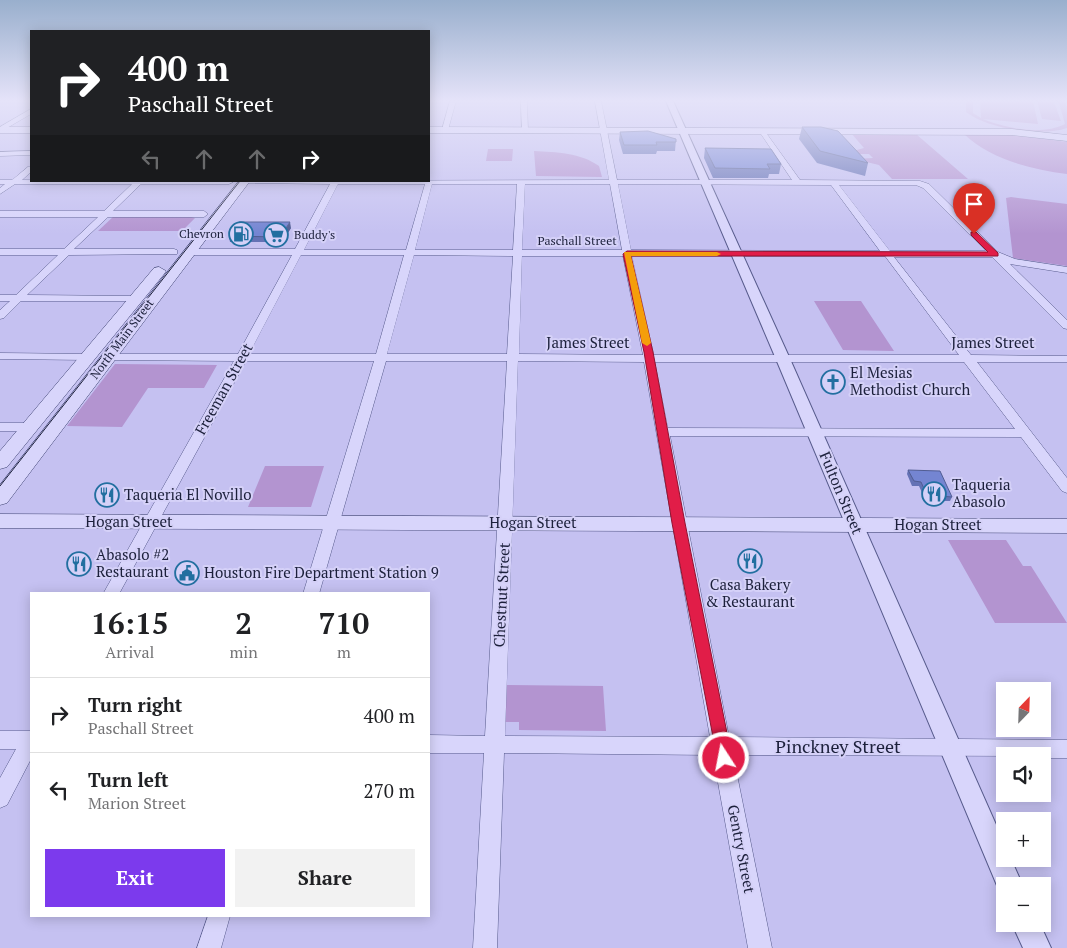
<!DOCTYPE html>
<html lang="en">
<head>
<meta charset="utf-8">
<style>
  body { margin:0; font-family:"PT Serif",serif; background:#f2f2f2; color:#202124; height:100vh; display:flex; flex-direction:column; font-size:19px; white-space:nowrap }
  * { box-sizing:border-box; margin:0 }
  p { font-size:16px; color:#757577 }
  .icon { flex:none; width:28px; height:28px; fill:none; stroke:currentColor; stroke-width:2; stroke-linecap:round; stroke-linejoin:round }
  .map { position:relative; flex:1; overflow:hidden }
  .panel { position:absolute; left:30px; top:592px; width:400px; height:325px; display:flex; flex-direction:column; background:#fff; border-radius:0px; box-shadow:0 2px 12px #0003 }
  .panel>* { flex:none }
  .hud { position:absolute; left:30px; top:30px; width:400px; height:152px; border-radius:0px; box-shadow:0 2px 12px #0003; background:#202124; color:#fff; overflow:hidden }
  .needle { width:32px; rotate:23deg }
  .fabs { position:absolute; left:996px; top:682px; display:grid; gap:10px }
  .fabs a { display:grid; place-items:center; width:55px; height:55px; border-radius:0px; background:#fff; box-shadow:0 2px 12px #0003; font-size:25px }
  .pin { position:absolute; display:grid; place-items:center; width:42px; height:42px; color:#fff; margin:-51px -21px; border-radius:50% 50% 50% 0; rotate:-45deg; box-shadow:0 0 5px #0007 }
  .pin .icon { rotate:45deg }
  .me { position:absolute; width:55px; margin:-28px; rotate:349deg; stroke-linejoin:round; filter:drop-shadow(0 0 4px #0008) }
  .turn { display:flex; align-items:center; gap:18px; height:105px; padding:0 15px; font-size:22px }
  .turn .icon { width:65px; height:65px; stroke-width:2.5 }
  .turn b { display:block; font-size:35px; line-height:42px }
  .lanes { display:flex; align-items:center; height:48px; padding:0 15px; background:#0003; justify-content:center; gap:25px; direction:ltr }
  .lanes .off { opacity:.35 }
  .eta { display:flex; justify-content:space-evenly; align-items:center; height:85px; text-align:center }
  .eta b { font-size:30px; font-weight:700; line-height:35px }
  .action { display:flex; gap:10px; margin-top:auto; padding:10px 15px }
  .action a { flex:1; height:58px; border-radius:0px; background:#7c3aed; color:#fff; font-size:20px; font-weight:700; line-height:58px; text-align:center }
  .action a+a { background:#f2f2f2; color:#202124 }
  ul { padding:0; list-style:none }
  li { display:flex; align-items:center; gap:15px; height:75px; padding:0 15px; border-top:1px solid #e0e0e0 }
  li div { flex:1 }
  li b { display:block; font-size:19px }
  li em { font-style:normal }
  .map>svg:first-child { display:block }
</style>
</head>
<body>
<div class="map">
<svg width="1067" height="948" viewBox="0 0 1067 948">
  <rect width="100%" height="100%" fill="#c5c1f1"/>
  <!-- green -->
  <path fill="#b394d0" d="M966 101H973V113L981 118 980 101H1033L1038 124 983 119C1005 128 1042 136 1065 124L1059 103 1056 101H1065L1067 107V128C1041 137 988 129 966 112Z
    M1037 101 1054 102 1061 121 1042 119Z
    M851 133 916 134 968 179H892L879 165 854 159 873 158 869 154H851L853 151 864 148Z
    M964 134H1009L1067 142V174C1030 169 992 160 964 134Z
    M488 149H513L512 161H486Z
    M534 151C556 152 581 153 599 166L602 177 536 176Z
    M1011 197 1067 204V266L1013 258 1006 198Z
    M114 216 191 217 195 218 182 231H98Z
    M814 301H861L894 351 843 350Z
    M115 364 217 365 204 388H148L122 427 67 426Z
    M265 466H324L311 507H248Z
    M948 540H1006L1023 566H1031L1067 623H995Z
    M506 685 603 686 606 731 519 730V722H505Z"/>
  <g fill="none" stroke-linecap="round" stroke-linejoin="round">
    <!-- minor casing -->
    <g stroke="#575b8c" stroke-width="1">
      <path id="minor" d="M450 101H456L448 130 445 132 442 130Z
        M521 101H527L528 131 525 133 522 131Z
        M595 101H601L617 180H792L759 131 762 129 764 130 800 180 920 181 929 184 998 252 1015 259 1067 267V273L1010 264 1067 320V329L1063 328 992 257H894L971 355 1067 356V362H977L1067 478V493L1062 491 1021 437 670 436 729 737 1067 740V758H1042V756L733 755 772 948H748L713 755 504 753 497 948H473L484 753H429V735L485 736 507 361H386L319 594H303L374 361H246L119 594H103L234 361 109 360 103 357 109 354H238L292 255H188L183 252 188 249H295L330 184 245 183 241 181 609 180ZM338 184H425L406 250H304ZM432 184H517L513 250H415ZM525 184H610L622 250H522ZM618 184 831 185 880 251 631 250ZM839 185H916L923 188 986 251H890ZM301 255H404L376 354H249ZM414 255 513 256 507 354H387ZM522 256H623L643 355 519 354ZM632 256H885L959 355H654ZM518 361 644 362 710 737 505 736ZM655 362H964L1015 429 668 428Z
        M31 109V114L0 132V127Z
        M31 151V155L0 156V152Z
        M28 167H31V172L22 180 233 182 229 184H141L113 211H204L208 214 204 217H108L74 249H174L177 250V254L69 255 27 295 136 296 140 297V301H21L4 318 0 319V310L10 301H0V295H16L58 255H0V249H64L98 217H0V211H104L132 184H15L0 194V188L5 184H0V180H12Z
        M0 353 89 354 95 357 89 360 0 359Z
        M0 423H31L37 427 31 431H0Z
        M0 731H31V759L7 805 0 808V778L16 749H0Z
        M208 916H230L221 948H197Z"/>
    </g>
    <!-- tertiary casing -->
    <g stroke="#575b8c" stroke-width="2">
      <path id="tertiary" d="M666 101H673L790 359 1005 845V859H1011L1023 886H1005V897L1001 895 776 359Z
        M1012 924H1040L1051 948H1023Z"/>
    </g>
    <!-- secondary casing -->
    <g stroke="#3a3f6e" stroke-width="1">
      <path id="secondary" d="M0 127H31V133H0Z
        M429 127 1012 129 1067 135V141L1012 135 429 133Z
        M239 181H250L7 503 0 505V485Z
        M159 267 166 271 164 274 7 467 0 469V451L154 268Z
        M0 514 1067 519V533L0 528Z"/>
    </g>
    <!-- minor -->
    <use href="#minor" fill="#d8d5fb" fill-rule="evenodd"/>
    <!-- tertiary -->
    <use href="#tertiary" fill="#d8d5fb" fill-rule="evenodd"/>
    <!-- secondary -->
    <use href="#secondary" fill="#d8d5fb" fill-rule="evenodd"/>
    <!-- tram -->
    <path stroke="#1c203b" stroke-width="1" d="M0 486 240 181"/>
  </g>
  <!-- wall -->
  <path fill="#6472b5" d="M802 127 868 163 865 176 817 163 799 139Z
    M620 132 676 139 675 151H657L656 154H623L619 140Z
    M705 148 781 164 779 174H769L768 178H713L704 158Z
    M291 228 282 242H230L229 236Z
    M908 470 952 497 950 501H941L939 505 927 504 919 486H912L907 474Z"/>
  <!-- shaded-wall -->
  <path fill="#515d93" d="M290 222 291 228 282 242 280 237Z"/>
  <!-- building -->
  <path fill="#7485d2" stroke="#515d93" d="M802 127H821L838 131 868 163 820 151Z
    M648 131 676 139V142H656L657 145H624L620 132Z
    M705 148 771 149 781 164H767L770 169 715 168Z
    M239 222H290L280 237 229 236Z
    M908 470 940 471 952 497 940 496 941 500H929L921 482 914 481Z"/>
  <!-- sky -->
  <linearGradient id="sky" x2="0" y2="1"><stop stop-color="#99afcd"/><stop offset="0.43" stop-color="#e5e3f9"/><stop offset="1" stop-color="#e5e3f9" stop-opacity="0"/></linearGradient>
  <rect width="1067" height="234" fill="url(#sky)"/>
  <!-- route -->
  <path fill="#e11d48" stroke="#92132f" d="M971 232H976L998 253V256H631L653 352 685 523 732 758 729 763 724 766 718 763 672 523 644 352 623 254 627 251 988 252 971 235Z"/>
  <!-- slow -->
  <path fill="#f59e0b" d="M624 252H717L721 254 717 256H631L651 343 647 346 642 343Z"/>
  <!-- icons -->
  <defs>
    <g id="fuel-ring" transform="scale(1.25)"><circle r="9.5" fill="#d5d1f8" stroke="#226fa0" stroke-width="1.5"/><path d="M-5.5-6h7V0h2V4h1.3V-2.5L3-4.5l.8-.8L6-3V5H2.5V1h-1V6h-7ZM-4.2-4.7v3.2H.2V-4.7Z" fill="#226fa0"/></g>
    <g id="supermarket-ring" transform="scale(1.25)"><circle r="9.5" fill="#d5d1f8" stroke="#226fa0" stroke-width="1.5"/><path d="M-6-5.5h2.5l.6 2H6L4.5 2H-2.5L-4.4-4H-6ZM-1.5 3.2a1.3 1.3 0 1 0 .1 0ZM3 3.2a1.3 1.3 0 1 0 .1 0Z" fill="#226fa0"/></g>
    <g id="church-ring" transform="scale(1.25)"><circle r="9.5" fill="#d5d1f8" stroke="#226fa0" stroke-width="1.5"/><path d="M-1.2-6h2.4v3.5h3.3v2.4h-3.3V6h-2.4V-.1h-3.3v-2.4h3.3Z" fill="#226fa0"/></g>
    <g id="restaurant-ring" transform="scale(1.25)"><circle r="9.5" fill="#d5d1f8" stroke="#226fa0" stroke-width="1.5"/><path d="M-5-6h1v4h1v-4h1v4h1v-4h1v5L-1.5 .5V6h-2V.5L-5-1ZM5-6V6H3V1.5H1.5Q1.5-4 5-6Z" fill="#226fa0"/></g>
    <g id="civic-ring" transform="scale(1.25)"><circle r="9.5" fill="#d5d1f8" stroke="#226fa0" stroke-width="1.5"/><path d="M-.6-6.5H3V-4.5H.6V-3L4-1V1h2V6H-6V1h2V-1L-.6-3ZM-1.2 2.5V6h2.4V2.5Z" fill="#226fa0"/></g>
  </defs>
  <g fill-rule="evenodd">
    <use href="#fuel-ring" x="241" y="234"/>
    <use href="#supermarket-ring" x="276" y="235"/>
    <use href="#church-ring" x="833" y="382"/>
    <use href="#restaurant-ring" x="934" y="494"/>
    <use href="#restaurant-ring" x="107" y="495"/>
    <use href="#restaurant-ring" x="750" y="561"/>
    <use href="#restaurant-ring" x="79" y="564"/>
    <use href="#civic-ring" x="187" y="573"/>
  </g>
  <g text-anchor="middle" stroke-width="4" stroke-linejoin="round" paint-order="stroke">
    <!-- far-poi labels -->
    <g font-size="12" fill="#1c203b" stroke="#d5d1f8" text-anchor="end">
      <text x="224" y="238">Chevron</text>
      <text x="294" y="239" text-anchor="start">Buddy's</text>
    </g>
    <!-- far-street labels -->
    <g font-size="12" fill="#1c203b" stroke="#d5d1f8">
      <text x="577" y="245">Paschall Street</text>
      <text transform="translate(122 339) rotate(-53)" y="4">North Main Street</text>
    </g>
    <!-- street labels -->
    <g font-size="15" fill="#1c203b" stroke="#d5d1f8">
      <text x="588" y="348">James Street</text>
      <text x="993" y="348">James Street</text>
      <text transform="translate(224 389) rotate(-61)" y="5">Freeman Street</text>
      <text transform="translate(841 493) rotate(67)" y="5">Fulton Street</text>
      <text x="129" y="527">Hogan Street</text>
      <text x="533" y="528">Hogan Street</text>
      <text x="938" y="530">Hogan Street</text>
      <text transform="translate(502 595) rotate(-87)" y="5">Chestnut Street</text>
      <text transform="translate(741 849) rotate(79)" y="5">Gentry Street</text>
    </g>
    <!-- poi labels -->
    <g font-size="15" fill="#1c203b" stroke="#d5d1f8" text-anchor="start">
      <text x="850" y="378">El Mesias<tspan x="850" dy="17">Methodist Church</tspan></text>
      <text x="952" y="490">Taqueria<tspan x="952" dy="17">Abasolo</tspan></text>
      <text x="124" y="500">Taqueria El Novillo</text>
      <text x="96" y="560">Abasolo #2<tspan x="96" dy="17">Restaurant</tspan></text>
      <text x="204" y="578">Houston Fire Department Station 9</text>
      <text x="750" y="590" text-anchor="middle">Casa Bakery<tspan x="750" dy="17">&amp; Restaurant</tspan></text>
    </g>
    <!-- near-street labels -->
    <g font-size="18" fill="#1c203b" stroke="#d5d1f8">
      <text x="838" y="753">Pinckney Street</text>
    </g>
  </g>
</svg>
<div class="fabs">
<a><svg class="needle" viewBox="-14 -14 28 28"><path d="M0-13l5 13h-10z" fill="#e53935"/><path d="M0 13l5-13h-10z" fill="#757577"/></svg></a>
<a><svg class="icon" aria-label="sound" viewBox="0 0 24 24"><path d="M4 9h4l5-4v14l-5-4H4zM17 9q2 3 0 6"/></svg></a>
<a>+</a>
<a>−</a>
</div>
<div class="pin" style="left:974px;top:234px;background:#d93025"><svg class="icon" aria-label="arrive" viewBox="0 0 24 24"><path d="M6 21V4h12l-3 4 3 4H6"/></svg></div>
<svg class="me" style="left:724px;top:758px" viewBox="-20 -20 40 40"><circle r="17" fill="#e11d48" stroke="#fff" stroke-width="3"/><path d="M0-11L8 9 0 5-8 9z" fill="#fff"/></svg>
<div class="hud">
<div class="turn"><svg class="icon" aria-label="right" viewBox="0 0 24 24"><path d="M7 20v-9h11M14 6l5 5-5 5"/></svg><div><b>400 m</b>Paschall Street</div></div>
<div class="lanes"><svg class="icon off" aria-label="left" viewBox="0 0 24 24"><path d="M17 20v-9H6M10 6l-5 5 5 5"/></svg><svg class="icon off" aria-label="ahead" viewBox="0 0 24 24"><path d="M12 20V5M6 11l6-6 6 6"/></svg><svg class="icon off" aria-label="ahead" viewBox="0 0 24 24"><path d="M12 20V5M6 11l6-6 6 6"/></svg><svg class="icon" aria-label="right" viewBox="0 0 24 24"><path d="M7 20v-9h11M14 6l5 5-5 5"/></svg></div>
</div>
<section class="panel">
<div class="eta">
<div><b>16:15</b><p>Arrival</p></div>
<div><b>2</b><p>min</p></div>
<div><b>710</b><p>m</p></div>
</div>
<ul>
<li><svg class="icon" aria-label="right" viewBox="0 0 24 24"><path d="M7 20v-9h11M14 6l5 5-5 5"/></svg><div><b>Turn right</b><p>Paschall Street</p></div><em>400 m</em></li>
<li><svg class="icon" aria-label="left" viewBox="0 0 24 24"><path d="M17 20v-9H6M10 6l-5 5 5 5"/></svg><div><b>Turn left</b><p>Marion Street</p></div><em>270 m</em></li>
</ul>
<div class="action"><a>Exit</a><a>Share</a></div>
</section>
</div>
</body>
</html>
